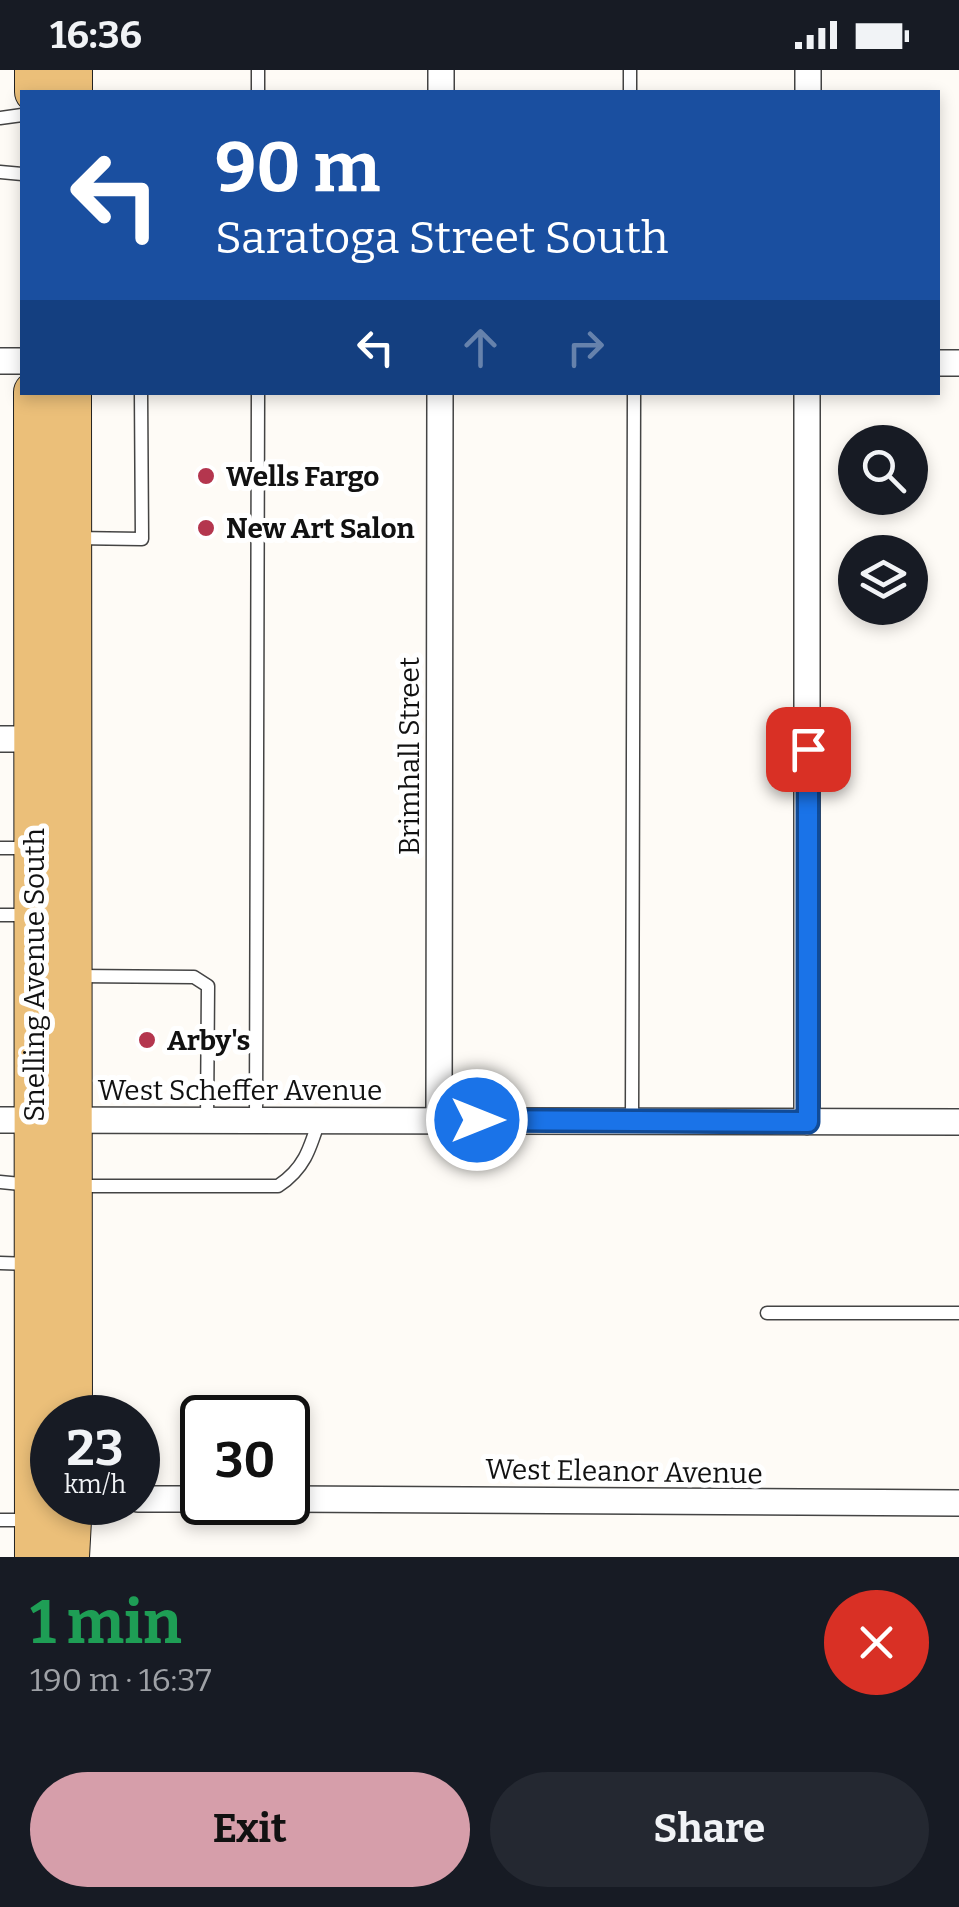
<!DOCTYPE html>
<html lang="en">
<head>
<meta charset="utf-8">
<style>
  body { margin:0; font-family:Bitter,serif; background:#242831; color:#f1f3f6; height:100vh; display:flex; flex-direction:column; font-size:38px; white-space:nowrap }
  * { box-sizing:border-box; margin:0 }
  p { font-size:32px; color:#9ea1a6 }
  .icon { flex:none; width:55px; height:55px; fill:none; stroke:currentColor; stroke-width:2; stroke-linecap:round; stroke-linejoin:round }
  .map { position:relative; height:1487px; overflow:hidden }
  .drawer { display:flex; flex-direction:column; background:#171b24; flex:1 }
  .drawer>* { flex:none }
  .guide { position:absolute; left:20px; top:20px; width:920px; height:305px; border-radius:0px; box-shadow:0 5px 15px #0003; background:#1a4fa0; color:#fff; overflow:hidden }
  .controls { position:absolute; left:838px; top:355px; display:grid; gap:20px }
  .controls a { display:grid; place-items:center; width:90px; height:90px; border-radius:50%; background:#171b24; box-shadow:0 5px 15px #0003; font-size:50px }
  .speed { position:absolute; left:30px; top:1325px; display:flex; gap:20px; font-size:50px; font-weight:700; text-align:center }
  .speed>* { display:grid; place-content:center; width:130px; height:130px; border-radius:50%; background:#171b24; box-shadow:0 5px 15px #0003; line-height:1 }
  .speed small { font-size:25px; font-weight:400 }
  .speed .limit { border:5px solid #111; border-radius:15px; background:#fff; color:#111 }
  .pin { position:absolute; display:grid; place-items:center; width:85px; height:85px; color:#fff; margin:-42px; border-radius:20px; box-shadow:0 5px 15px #0006 }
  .me { position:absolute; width:110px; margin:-55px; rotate:90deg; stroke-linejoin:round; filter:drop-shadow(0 0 8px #0008) }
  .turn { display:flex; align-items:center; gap:35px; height:210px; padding:0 30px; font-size:45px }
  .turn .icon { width:130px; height:130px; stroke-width:2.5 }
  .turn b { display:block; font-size:70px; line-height:85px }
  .lanes { display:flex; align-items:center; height:95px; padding:0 30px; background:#0003; justify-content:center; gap:50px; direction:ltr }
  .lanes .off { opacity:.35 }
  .round { display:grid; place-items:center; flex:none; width:105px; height:105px; border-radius:52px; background:#242831 }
  .headline { display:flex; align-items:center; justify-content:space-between; height:170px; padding:0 30px }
  h1 { font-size:60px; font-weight:700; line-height:75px; color:#1e9e55 }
  .cta { display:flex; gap:20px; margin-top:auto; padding:20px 30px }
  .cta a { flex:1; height:115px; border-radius:60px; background:#d69eaa; color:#111; font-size:40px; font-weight:700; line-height:115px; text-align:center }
  .cta a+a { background:#242831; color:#f1f3f6 }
  .status { display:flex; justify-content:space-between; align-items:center; height:70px; padding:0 50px; background:#171b24; direction:ltr }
  .status svg { height:28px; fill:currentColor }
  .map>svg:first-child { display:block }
</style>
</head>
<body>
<div class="status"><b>16:36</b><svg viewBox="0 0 49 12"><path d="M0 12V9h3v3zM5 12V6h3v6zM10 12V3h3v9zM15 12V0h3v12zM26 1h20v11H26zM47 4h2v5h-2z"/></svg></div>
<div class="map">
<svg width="959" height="1487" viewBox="0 0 959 1487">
  <rect width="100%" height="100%" fill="#fefbf6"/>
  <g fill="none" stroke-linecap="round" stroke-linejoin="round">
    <!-- service casing -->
    <g stroke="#444" stroke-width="15">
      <path id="service" d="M630 0V22
        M258 22V0
        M0 48 22 45
        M0 102 22 104
        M74 468 142 469 141 322
        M0 778H32
        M0 845H27
        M76 906 194 907 208 916 207 1050
        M256 1050 258 322
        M632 1051 634 322
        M0 1112 31 1115
        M76 1116H278C304 1099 310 1079 319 1050
        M0 1193 31 1194
        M767 1243H959
        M0 1450H28"/>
    </g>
    <!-- minor casing -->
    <g stroke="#444" stroke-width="28">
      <path id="minor" d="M441 22V0
        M808 22V0
        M0 291H22
        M938 293H959
        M0 669H34
        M0 1050 959 1052
        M439 1050 440 322
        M807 1052V322
        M138 1429H202
        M288 1429 959 1433"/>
    </g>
    <!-- primary casing -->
    <g stroke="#222" stroke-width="42">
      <path id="primary" d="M35 0V22
        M72 0V22
        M34 322 35 1487
        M71 322 72 1348
        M69 1487 72 1432"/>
    </g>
    <!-- service -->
    <use href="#service" stroke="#fff" stroke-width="12"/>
    <!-- minor -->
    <use href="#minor" stroke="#fff" stroke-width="25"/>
    <!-- primary -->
    <use href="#primary" stroke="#ebbf79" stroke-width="40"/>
  </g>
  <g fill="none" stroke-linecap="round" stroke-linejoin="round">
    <!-- route casing -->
    <g stroke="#114b97" stroke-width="25">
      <path id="route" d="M477 1050 808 1052V679"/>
    </g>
    <!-- route -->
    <use href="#route" stroke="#1a73e8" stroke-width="18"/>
  </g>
  <!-- markers -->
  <g fill="#b4364e" stroke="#fff" stroke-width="4">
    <circle cx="206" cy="406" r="10"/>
    <circle cx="206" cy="458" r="10"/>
    <circle cx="147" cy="970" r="10"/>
  </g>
  <g text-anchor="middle" stroke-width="10" stroke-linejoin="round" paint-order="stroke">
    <!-- poi labels -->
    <g font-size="28" font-weight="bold" fill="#111" stroke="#fff" text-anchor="start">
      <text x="226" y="416">Wells Fargo</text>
      <text x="226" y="468">New Art Salon</text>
      <text x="167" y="980">Arby's</text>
    </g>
    <!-- street labels -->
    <g font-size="28" fill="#111" stroke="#fff">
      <text transform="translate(409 686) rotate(-90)" y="10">Brimhall Street</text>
      <text transform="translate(34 905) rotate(-90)" y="10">Snelling Avenue South</text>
      <text x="240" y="1030">West Scheffer Avenue</text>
      <text transform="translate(624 1401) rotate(1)" y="10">West Eleanor Avenue</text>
    </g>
  </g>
</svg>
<div class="controls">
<a><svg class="icon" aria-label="search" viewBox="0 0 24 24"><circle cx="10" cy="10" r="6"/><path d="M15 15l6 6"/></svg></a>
<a><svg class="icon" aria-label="layers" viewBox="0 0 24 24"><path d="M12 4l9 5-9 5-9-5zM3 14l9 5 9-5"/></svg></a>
</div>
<div class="speed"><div>23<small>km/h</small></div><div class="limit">30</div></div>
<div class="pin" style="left:808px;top:679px;background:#d93025"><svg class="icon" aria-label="arrive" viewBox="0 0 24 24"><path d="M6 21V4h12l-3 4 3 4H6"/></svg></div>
<svg class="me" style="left:477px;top:1050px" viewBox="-20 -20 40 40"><circle r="17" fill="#1a73e8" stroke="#fff" stroke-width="3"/><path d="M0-11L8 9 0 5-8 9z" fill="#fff"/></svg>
<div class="guide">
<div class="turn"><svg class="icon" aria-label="left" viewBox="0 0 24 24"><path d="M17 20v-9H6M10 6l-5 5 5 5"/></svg><div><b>90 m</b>Saratoga Street South</div></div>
<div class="lanes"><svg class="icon" aria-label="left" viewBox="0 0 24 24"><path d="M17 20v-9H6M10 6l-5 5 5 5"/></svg><svg class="icon off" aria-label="ahead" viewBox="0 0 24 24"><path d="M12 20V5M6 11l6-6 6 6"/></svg><svg class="icon off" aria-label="right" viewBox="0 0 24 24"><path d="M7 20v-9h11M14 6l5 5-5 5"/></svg></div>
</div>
</div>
<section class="drawer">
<div class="headline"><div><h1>1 min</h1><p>190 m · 16:37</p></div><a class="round" style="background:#d93025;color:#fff"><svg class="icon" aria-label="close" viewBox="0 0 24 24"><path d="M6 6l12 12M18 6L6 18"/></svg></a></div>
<div class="cta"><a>Exit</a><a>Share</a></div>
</section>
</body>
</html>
